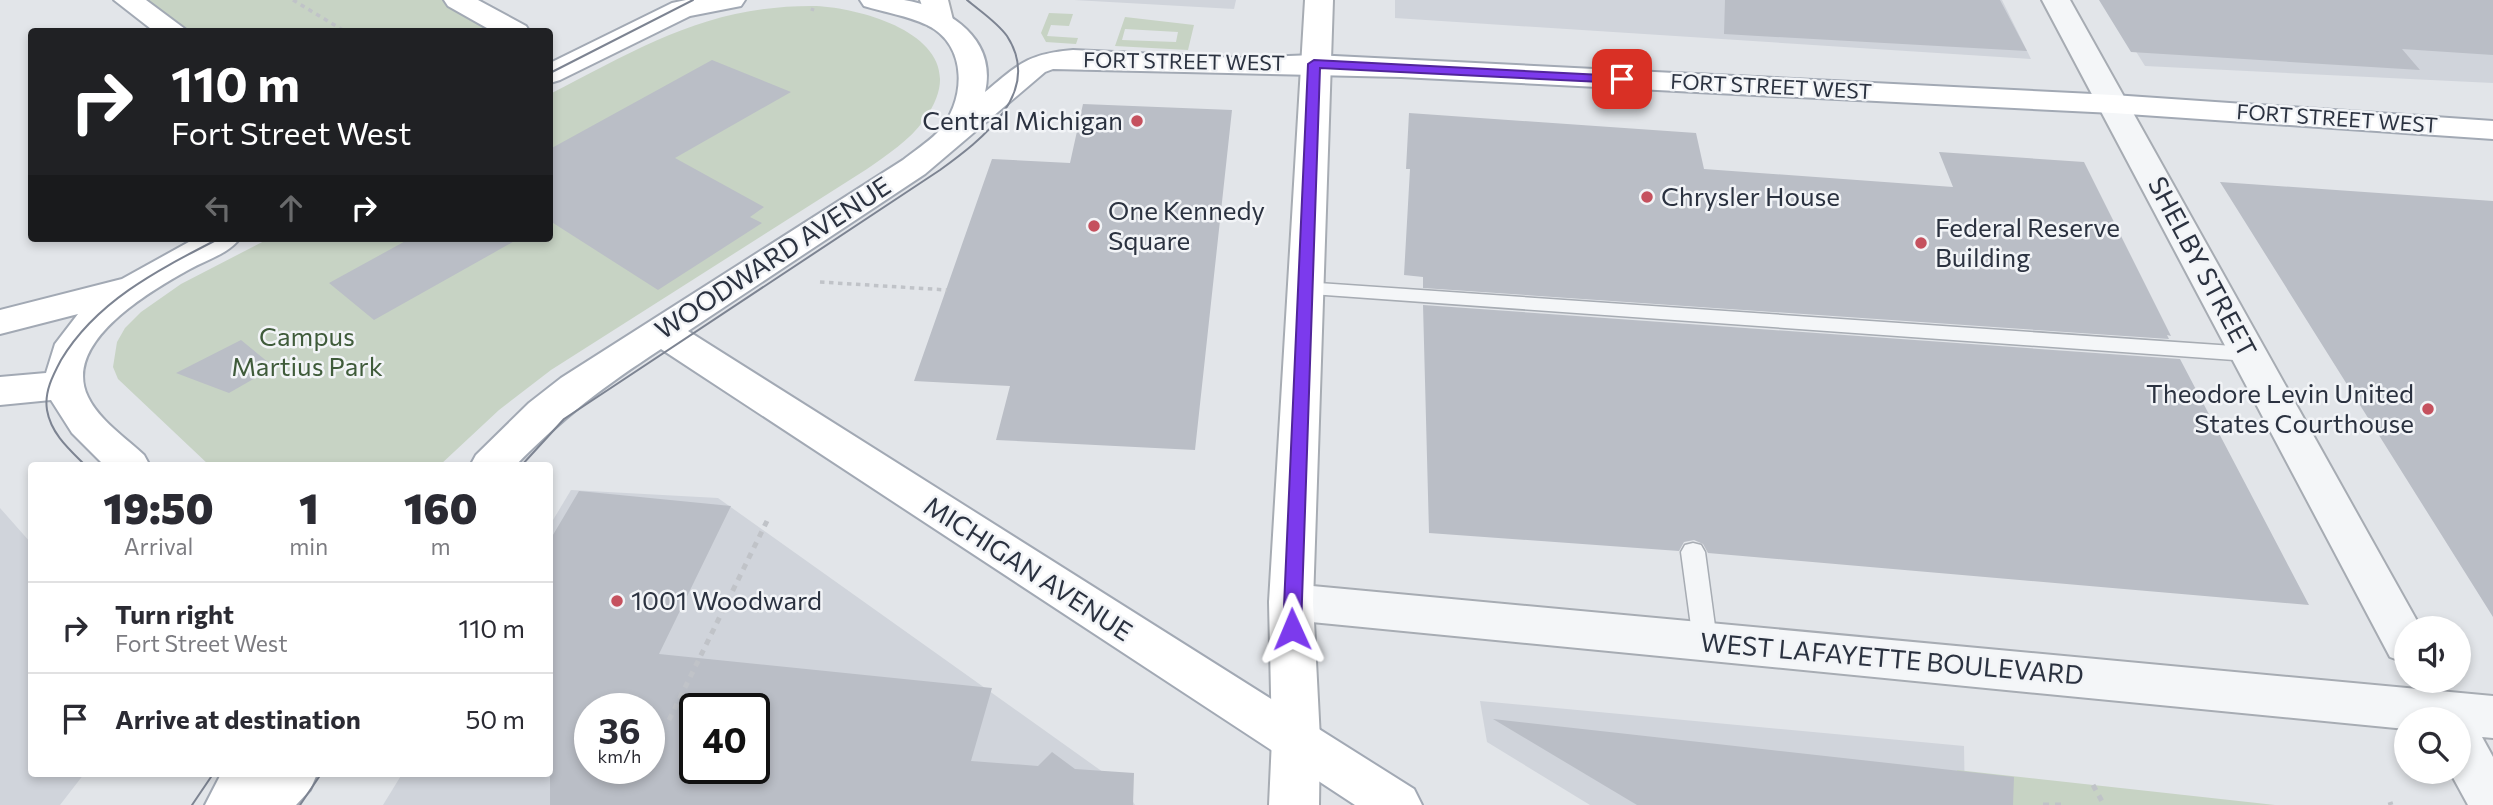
<!DOCTYPE html>
<html lang="en">
<head>
<meta charset="utf-8">
<style>
  body { margin:0; font-family:Commissioner,sans-serif; background:#f7f7f7; color:#2b2b33; height:100vh; display:flex; flex-direction:column; font-size:26px; white-space:nowrap }
  * { box-sizing:border-box; margin:0 }
  p { font-size:23px; color:#7c7c81 }
  .icon { flex:none; width:38px; height:38px; fill:none; stroke:currentColor; stroke-width:2; stroke-linecap:round; stroke-linejoin:round }
  .map { position:relative; flex:1; overflow:hidden }
  .drawer { position:absolute; left:28px; top:462px; width:525px; height:315px; display:flex; flex-direction:column; background:#fff; border-radius:7px; box-shadow:0 4px 10px #0003 }
  .drawer>* { flex:none }
  .guide { position:absolute; left:28px; top:28px; width:525px; height:214px; border-radius:7px; box-shadow:0 4px 10px #0003; background:#202124; color:#fff; overflow:hidden }
  .tools { position:absolute; left:2394px; top:616px; display:grid; gap:14px }
  .tools a { display:grid; place-items:center; width:77px; height:77px; border-radius:50%; background:#fff; box-shadow:0 4px 10px #0003; font-size:35px }
  .speed { position:absolute; left:574px; top:693px; display:flex; gap:14px; font-size:35px; font-weight:700; text-align:center }
  .speed>* { display:grid; place-content:center; width:91px; height:91px; border-radius:50%; background:#fff; box-shadow:0 4px 10px #0003; line-height:1 }
  .speed small { font-size:18px; font-weight:400 }
  .speed .limit { border:4px solid #111; border-radius:10px; background:#fff; color:#111 }
  .pin { position:absolute; display:grid; place-items:center; width:60px; height:60px; color:#fff; margin:-30px; border-radius:14px; box-shadow:0 4px 10px #0006 }
  .me { position:absolute; width:77px; margin:-38px; rotate:359deg; stroke-linejoin:round; filter:drop-shadow(0 0 5px #0008) }
  .turn { display:flex; align-items:center; gap:24px; height:147px; padding:0 28px; font-size:32px }
  .turn .icon { width:91px; height:91px; stroke-width:2.5 }
  .turn b { display:block; font-size:49px; line-height:60px }
  .lanes { display:flex; align-items:center; height:66px; padding:0 28px; background:#0003; justify-content:center; gap:35px; direction:ltr }
  .lanes .off { opacity:.35 }
  .eta { display:flex; justify-content:space-evenly; align-items:center; height:119px; text-align:center }
  .eta b { font-size:42px; font-weight:800; line-height:49px }
  ul { padding:0; list-style:none }
  li { display:flex; align-items:center; gap:21px; height:91px; padding:0 28px; border-top:2px solid #e1e1e2 }
  li div { flex:1 }
  li b { display:block; font-size:26px }
  li em { font-style:normal }
  .map>svg:first-child { display:block }
</style>
</head>
<body>
<div class="map">
<svg width="2493" height="805" viewBox="0 0 2493 805">
  <rect width="100%" height="100%" fill="#e2e5e9"/>
  <!-- built -->
  <path fill="#d0d4db" fill-rule="evenodd" d="M1074 0H1236L1234 9Z
    M1395 0H2002L2031 59 1395 18Z
    M2104 0H2493V83L2145 66Z
    M571 490 718 498 1124 787 1135 805H383L402 774H550V525ZM590 709H649V768H590ZM695 709H754V768H695Z
    M0 508 31 543 32 774H84L60 805H0Z
    M1480 701 1964 746 1965 805H1590L1487 742Z"/>
  <!-- green -->
  <path fill="#c7d3c4" fill-rule="evenodd" d="M129 0H458L516 31H176Z
    M816 6C872 9 981 43 924 120 910 140 887 155 867 169L551 370 499 410 440 465H209L118 379 113 367 117 342 125 328 141 312 181 284 270 238H550V94C642 47 708 5 816 6Z
    M1049 13 1073 14 1069 26 1051 25 1047 36 1078 38 1076 44 1046 42 1041 33Z
    M1125 17 1194 25 1188 50 1115 46ZM1125 29 1178 32 1176 42 1122 40Z
    M1957 770 2257 803 2275 805H1957Z"/>
  <!-- building -->
  <path fill="#babec6" fill-rule="evenodd" d="M1725 0H2000L2027 51 1724 34Z
    M2099 0H2493V55L2402 49 2420 70 2131 52Z
    M712 60 791 92 675 158 764 207 750 217 762 223 658 290 550 221V149Z
    M1083 104 1232 110 1195 450 996 440 1010 386 914 381 992 159 1070 163Z
    M1409 113 1696 133 1704 169 1953 187 1939 152 2084 162 2171 336 2167 335 2169 339 1423 288V277L1404 275 1410 169H1406Z
    M2220 182 2493 201V617Z
    M411 238H520L374 320 329 283Z
    M1423 305 2180 359 2309 605 1708 553 1703 544 1694 540 1684 542 1679 551 1429 533Z
    M241 340 274 367 229 393 176 373Z
    M579 491 731 506 659 654 992 688 971 761 1038 766 1052 752 1075 769 1134 773 1133 805H550V540ZM590 709H649V768H590ZM695 709H754V768H695Z
    M1493 719 2014 777 2013 805H1637Z"/>
  <g fill="none" stroke-linecap="round" stroke-linejoin="round">
    <!-- lane casing -->
    <g stroke="#a7acb3" stroke-width="3">
      <path id="lane" d="M1304 282 2248 347 2258 354 2248 361 1297 293 1294 288Z
        M1693 543 1701 545 1705 552 1717 641 1714 648 1705 651 1696 648 1693 641 1681 552 1685 545Z"/>
    </g>
    <!-- street casing -->
    <g stroke="#a7acb3" stroke-width="4">
      <path id="street" d="M2042 0H2070L2421 628H2406V663L2390 657Z
        M1291 584 2493 696V738L2482 737 2493 757V805H2468L2450 772H2459V719H2406V729L1291 620 1275 615 1269 602 1275 589Z"/>
    </g>
    <!-- secondary casing -->
    <g stroke="#a7acb3" stroke-width="4">
      <path id="secondary" d="M920 0H948L953 20 949 26 939 28 929 26Z
        M1305 0H1333L1313 602 1320 739 1319 805H1269L1272 739 1269 602Z"/>
    </g>
    <!-- primary casing -->
    <g stroke="#a2a9b4" stroke-width="4">
      <path id="primary" d="M114 0H146L189 32H155Z
        M444 0H478L526 26 530 32H494L448 6Z
        M686 0H745L741 6 690 16 560 80 550 83V63L672 3Z
        M860 0C874 0 890 0 904 0 951 8 997 40 985 92 1019 64 1027 54 1073 50L1239 58 1314 55 2113 95 2493 121V139L2113 113 1401 77 1053 69 1045 72 925 174 688 331 1414 789 1422 805H1355L661 349C603 387 564 416 515 466H470L476 455 529 403 561 378 903 160C914 151 927 143 937 133 966 103 969 45 927 25 908 16 884 12 864 6Z
        M196 238H240C230 253 206 260 190 269 152 290 61 342 88 397 99 420 126 438 144 455L150 466H105L72 433 51 400 0 405V377L46 373 55 344 78 314 0 334V310L122 279Z
        M221 774H317L310 790 296 805H205Z"/>
    </g>
    <!-- path-far1 -->
    <path stroke="#c0c3c8" stroke-width="3.5" stroke-dasharray="4.5 4.5" stroke-linecap="butt" d="M293 0 346 32
      M812 11 813 8
      M820 282 947 290"/>
    <!-- path -->
    <path stroke="#c0c3c8" stroke-width="5" stroke-dasharray="6 6" stroke-linecap="butt" d="M669 720 767 521
      M2093 785 2104 805
      M2390 802 2391 805
      M2043 805H2063"/>
    <!-- lane -->
    <use href="#lane" fill="#f4f6f8" fill-rule="evenodd"/>
    <!-- street -->
    <use href="#street" fill="#f4f6f8" fill-rule="evenodd"/>
    <!-- secondary -->
    <use href="#secondary" fill="#fff" fill-rule="evenodd"/>
    <!-- primary -->
    <use href="#primary" fill="#fff" fill-rule="evenodd"/>
    <!-- tram -->
    <path stroke="#7d8492" stroke-width="2" d="M550 73 693 0
      M86 466C70 450 51 434 47 410 44 392 53 375 61 360 97 300 160 269 220 238
      M521 466 564 419 940 170C981 140 1044 93 1007 36 997 22 980 11 967 0
      M192 805 213 774
      M300 805 321 774"/>
  </g>
  <!-- route -->
  <path fill="#7c3aed" stroke="#51269a" stroke-width="2" d="M1314 60 1622 76 1628 79 1622 83 1320 68 1301 629 1292 637 1283 629 1308 64Z"/>
  <!-- markers -->
  <g fill="#c5515e" stroke="#f2f4f7" stroke-width="2.5">
    <circle cx="1137" cy="121" r="7"/>
    <circle cx="1647" cy="197" r="7"/>
    <circle cx="1094" cy="226" r="7"/>
    <circle cx="1921" cy="243" r="7"/>
    <circle cx="2428" cy="409" r="7"/>
    <circle cx="617" cy="601" r="7"/>
  </g>
  <g text-anchor="middle" stroke-width="5" stroke-linejoin="round" paint-order="stroke">
    <!-- far-street labels -->
    <g font-size="21" fill="#2b3240" stroke="#f2f4f7">
      <text transform="translate(1184 62) rotate(1)" y="7">FORT STREET WEST</text>
      <text transform="translate(1771 87) rotate(3)" y="7">FORT STREET WEST</text>
      <text transform="translate(2337 119) rotate(4)" y="7">FORT STREET WEST</text>
    </g>
    <!-- poi labels -->
    <g font-size="26" fill="#2b3240" stroke="#f2f4f7" text-anchor="start">
      <text x="1123" y="130" text-anchor="end">Central Michigan</text>
      <text x="1661" y="206">Chrysler House</text>
      <text x="1108" y="220">One Kennedy<tspan x="1108" dy="30">Square</tspan></text>
      <text x="1935" y="237">Federal Reserve<tspan x="1935" dy="30">Building</tspan></text>
      <text x="2414" y="403" text-anchor="end">Theodore Levin United<tspan x="2414" dy="30">States Courthouse</tspan></text>
      <text x="631" y="610">1001 Woodward</text>
    </g>
    <!-- street labels -->
    <g font-size="26" fill="#2b3240" stroke="#f2f4f7">
      <text transform="translate(773 258) rotate(-33)" y="9">WOODWARD AVENUE</text>
      <text transform="translate(2202 267) rotate(62)" y="9">SHELBY STREET</text>
      <text transform="translate(1028 569) rotate(33)" y="9">MICHIGAN AVENUE</text>
      <text transform="translate(1892 659) rotate(5)" y="9">WEST LAFAYETTE BOULEVARD</text>
    </g>
    <!-- park labels -->
    <g font-size="26" fill="#3f5b3a" stroke="#f2f4f7">
      <text x="307" y="346">Campus<tspan x="307" dy="30">Martius Park</tspan></text>
    </g>
  </g>
</svg>
<div class="tools">
<a><svg class="icon" aria-label="sound" viewBox="0 0 24 24"><path d="M4 9h4l5-4v14l-5-4H4zM17 9q2 3 0 6"/></svg></a>
<a><svg class="icon" aria-label="search" viewBox="0 0 24 24"><circle cx="10" cy="10" r="6"/><path d="M15 15l6 6"/></svg></a>
</div>
<div class="speed"><div>36<small>km/h</small></div><div class="limit">40</div></div>
<div class="pin" style="left:1622px;top:79px;background:#d93025"><svg class="icon" aria-label="arrive" viewBox="0 0 24 24"><path d="M6 21V4h12l-3 4 3 4H6"/></svg></div>
<svg class="me" style="left:1292px;top:629px" viewBox="-20 -20 40 40"><path d="M0-17L14 15 0 8-14 15z" fill="#7c3aed" stroke="#fff" stroke-width="4"/></svg>
<div class="guide">
<div class="turn"><svg class="icon" aria-label="right" viewBox="0 0 24 24"><path d="M7 20v-9h11M14 6l5 5-5 5"/></svg><div><b>110 m</b>Fort Street West</div></div>
<div class="lanes"><svg class="icon off" aria-label="left" viewBox="0 0 24 24"><path d="M17 20v-9H6M10 6l-5 5 5 5"/></svg><svg class="icon off" aria-label="ahead" viewBox="0 0 24 24"><path d="M12 20V5M6 11l6-6 6 6"/></svg><svg class="icon" aria-label="right" viewBox="0 0 24 24"><path d="M7 20v-9h11M14 6l5 5-5 5"/></svg></div>
</div>
<section class="drawer">
<div class="eta">
<div><b>19:50</b><p>Arrival</p></div>
<div><b>1</b><p>min</p></div>
<div><b>160</b><p>m</p></div>
</div>
<ul>
<li><svg class="icon" aria-label="right" viewBox="0 0 24 24"><path d="M7 20v-9h11M14 6l5 5-5 5"/></svg><div><b>Turn right</b><p>Fort Street West</p></div><em>110 m</em></li>
<li><svg class="icon" aria-label="arrive" viewBox="0 0 24 24"><path d="M6 21V4h12l-3 4 3 4H6"/></svg><div><b>Arrive at destination</b></div><em>50 m</em></li>
</ul>
</section>
</div>
</body>
</html>
